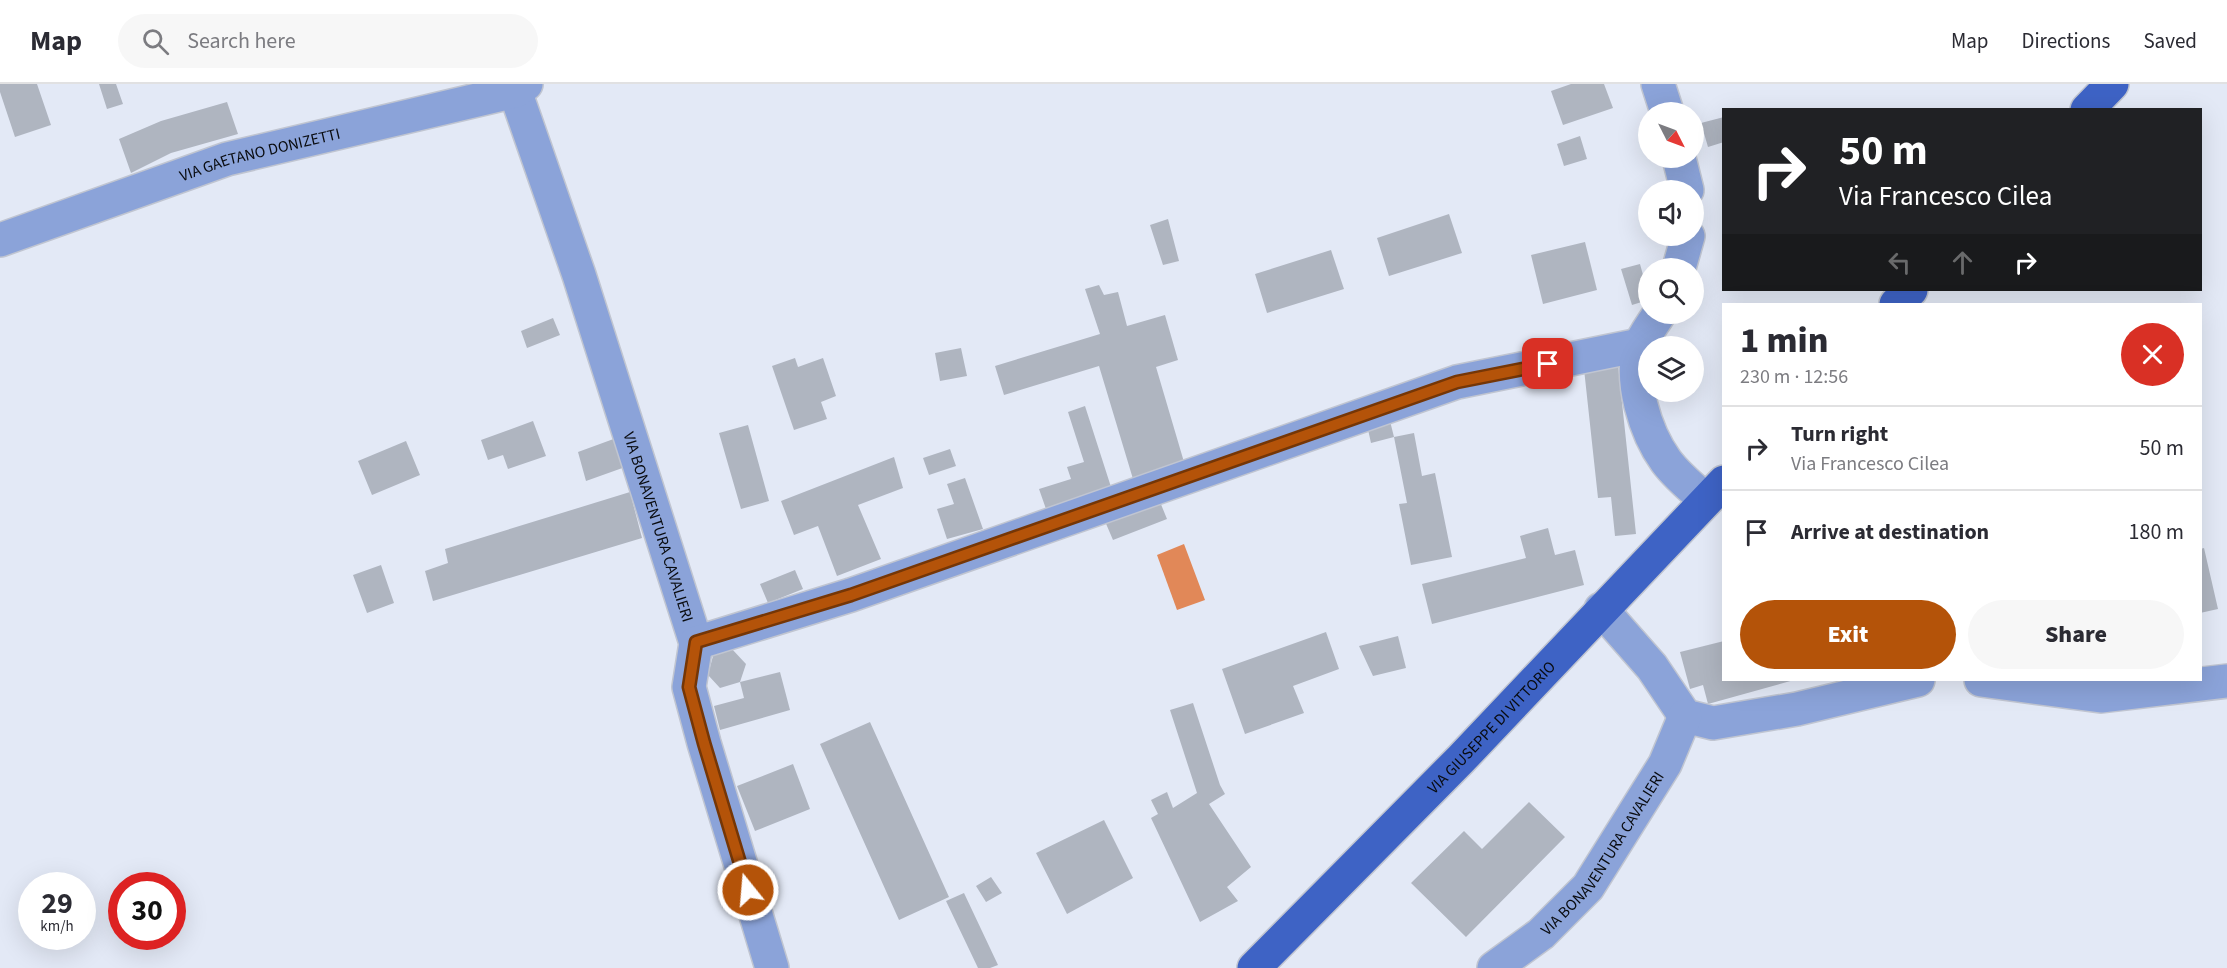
<!DOCTYPE html>
<html lang="en">
<head>
<meta charset="utf-8">
<style>
  body { margin:0; font-family:"Source Sans 3",sans-serif; background:#f7f7f7; color:#2b2b33; height:100vh; display:flex; flex-direction:column; font-size:22px; white-space:nowrap }
  * { box-sizing:border-box; margin:0 }
  p { font-size:20px; color:#7c7c81 }
  .icon { flex:none; width:33px; height:33px; fill:none; stroke:currentColor; stroke-width:2; stroke-linecap:round; stroke-linejoin:round }
  .map { position:relative; flex:1; overflow:hidden }
  .drawer { position:absolute; left:1722px; top:219px; width:480px; height:378px; display:flex; flex-direction:column; background:#fff; border-radius:0px; box-shadow:0 6px 24px #0002 }
  .drawer>* { flex:none }
  .guide { position:absolute; left:1722px; top:24px; width:480px; height:183px; border-radius:0px; box-shadow:0 6px 24px #0002; background:#202124; color:#fff; overflow:hidden }
  .needle { width:39px; rotate:132deg }
  .controls { position:absolute; left:1638px; top:18px; display:grid; gap:12px }
  .controls a { display:grid; place-items:center; width:66px; height:66px; border-radius:50%; background:#fff; box-shadow:0 6px 24px #0002; font-size:30px }
  .speed { position:absolute; left:18px; top:788px; display:flex; gap:12px; font-size:30px; font-weight:700; text-align:center }
  .speed>* { display:grid; place-content:center; width:78px; height:78px; border-radius:50%; background:#fff; box-shadow:0 6px 24px #0002; line-height:1 }
  .speed small { font-size:15px; font-weight:400 }
  .speed .limit { border:9px solid #d22; background:#fff; color:#111 }
  .pin { position:absolute; display:grid; place-items:center; width:51px; height:51px; color:#fff; margin:-26px; border-radius:12px; box-shadow:0 3px 9px #0006 }
  .me { position:absolute; width:66px; margin:-33px; rotate:343deg; stroke-linejoin:round; filter:drop-shadow(0 0 4px #0008) }
  .turn { display:flex; align-items:center; gap:21px; height:126px; padding:0 18px; font-size:27px }
  .turn .icon { width:78px; height:78px; stroke-width:2.5 }
  .turn b { display:block; font-size:42px; line-height:51px }
  .lanes { display:flex; align-items:center; height:57px; padding:0 18px; background:#0003; justify-content:center; gap:30px; direction:ltr }
  .lanes .off { opacity:.35 }
  .round { display:grid; place-items:center; flex:none; width:63px; height:63px; border-radius:32px; background:#f7f7f7 }
  .head { display:flex; align-items:center; justify-content:space-between; height:102px; padding:0 18px }
  h1 { font-size:36px; font-weight:800; line-height:45px }
  .primary-button { display:flex; gap:12px; margin-top:auto; padding:12px 18px }
  .primary-button a { flex:1; height:69px; border-radius:36px; background:#b45309; color:#fff; font-size:24px; font-weight:800; line-height:69px; text-align:center }
  .primary-button a+a { background:#f7f7f7; color:#2b2b33 }
  ul { padding:0; list-style:none }
  li { display:flex; align-items:center; gap:18px; height:84px; padding:0 18px; border-top:2px solid #e1e1e2 }
  li div { flex:1 }
  li b { display:block; font-size:22px }
  li em { font-style:normal }
  header { display:flex; align-items:center; gap:36px; box-sizing:border-box; height:84px; padding:0 30px; background:#fff; border-bottom:2px solid #e1e1e2 }
  header strong { font-size:28px }
  nav { display:flex; gap:33px; margin-inline-start:auto; font-size:21px }
  .search { width:420px; height:54px; background:#f7f7f7; display:flex; align-items:center; gap:15px; box-sizing:border-box; padding:0 21px; border-radius:33px; color:#7c7c81; font-size:22px }
  .map>svg:first-child { display:block }
</style>
</head>
<body>
<header>
<strong>Map</strong>
<div class="search"><svg class="icon" aria-label="search" viewBox="0 0 24 24"><circle cx="10" cy="10" r="6"/><path d="M15 15l6 6"/></svg>Search here</div>
<nav><a>Map</a><a>Directions</a><a>Saved</a></nav>
</header>
<div class="map">
<svg width="2227" height="884" viewBox="0 0 2227 884">
  <rect width="100%" height="100%" fill="#e3e9f6"/>
  <!-- water -->
  <path fill="#e18858" d="M1184 460 1205 516 1177 526 1157 471Z"/>
  <!-- building -->
  <path fill="#afb5c0" d="M0 0H37L51 41 15 53 0 8Z
    M99 0H116L123 20 107 25Z
    M1571 0H1604L1613 24 1563 41 1551 7Z
    M227 18 238 50 171 69 131 89 119 55 161 37Z
    M1724 33V58L1708 63 1701 39Z
    M1580 52 1587 75 1564 82 1557 60Z
    M1449 130 1462 169 1389 192 1377 154Z
    M1168 135 1179 177 1163 181 1150 141Z
    M1585 158 1597 206 1543 220 1531 171Z
    M1331 166 1344 205 1267 229 1255 190Z
    M1640 180 1648 209V216L1632 221 1621 185Z
    M1099 201 1104 211 1118 208 1127 242 1165 231 1178 276 1156 283 1184 378 1133 395 1099 282 1004 311 995 282 1100 250 1085 205Z
    M553 234 560 251 527 264 521 247Z
    M961 264 967 292 940 297 935 269Z
    M795 274 798 283 823 274 836 312 821 318 827 335 794 346 772 282Z
    M1618 281 1636 450 1615 452 1611 413 1598 414 1584 285Z
    M1085 322 1111 403 1046 425 1039 405 1071 395 1067 383 1084 378 1068 328Z
    M1389 333 1394 353 1371 359 1367 341Z
    M533 337 546 372 508 385 503 371 488 376 481 356Z
    M748 341 769 417 741 425 719 349Z
    M1414 349 1422 392 1435 389 1452 473 1411 481 1399 420 1407 419 1394 353Z
    M619 353 628 382 586 397 578 368Z
    M406 357 420 391 372 411 358 377Z
    M950 365 956 382 929 391 923 374Z
    M894 373 903 404 858 421 881 475 837 492 818 442 794 451 781 417Z
    M965 394 983 445 947 455 937 425 954 420 947 400Z
    M630 408 642 454 433 517 425 487 448 479 445 465Z
    M1158 413 1167 435 1113 456 1104 435Z
    M1548 444 1555 471 1575 466 1584 501 1432 540 1422 500 1526 474 1520 452Z
    M2204 464 2218 525 2200 529V465Z
    M381 481 394 519 367 529 353 491Z
    M795 486 803 505 768 519 760 500Z
    M1326 548 1339 585 1293 602 1304 629 1245 650 1222 585Z
    M1398 552 1406 584 1373 592 1359 562Z
    M1724 557V596H1794L1708 620 1703 601 1690 605 1680 568Z
    M731 564 746 580 740 598 720 604 708 591 713 572Z
    M780 588 790 626 720 646 714 622 744 614 740 598Z
    M1193 619 1220 701 1225 710 1209 720 1251 783 1227 803 1238 817 1200 838 1151 734 1158 730 1151 716 1167 708 1173 724 1197 709 1170 626Z
    M870 638 949 813 899 836 820 660Z
    M793 680 810 725 755 747 737 702Z
    M1529 718 1565 753 1466 853 1411 799 1464 747 1482 765Z
    M1104 736 1133 794 1067 830 1036 769Z
    M991 793 1002 809 986 818 976 802Z
    M964 809 998 881 990 884H978L946 817Z"/>
  <g fill="none" stroke-linecap="round" stroke-linejoin="round">
    <!-- minor casing -->
    <g stroke="#c0c5d1" stroke-width="36">
      <g id="minor">
        <path d="M1658 0 1667 28"/>
        <path id="s1" d="M515 7 579 191 696 559 689 603 704 659 772 884"/>
        <path d="M1679 74 1687 106"/>
        <path id="s2" d="M0 156 227 75 515 7 526 0"/>
        <path d="M1679 184 1688 152"/>
        <path d="M1659 230C1653 240 1644 251 1640 262 1629 296 1645 348 1666 377 1677 392 1692 404 1706 416"/>
        <path d="M1601 525 1652 583 1685 632 1713 639 1797 625 1918 596"/>
        <path d="M696 559 851 511 1457 298 1640 261"/>
        <path d="M1981 596 2101 612 2227 597"/>
        <path id="s3" d="M1494 884 1541 850 1588 803 1665 680 1685 632"/>
      </g>
    </g>
    <!-- major casing -->
    <g stroke="#c0c5d1" stroke-width="36">
      <g id="major">
        <path d="M2087 26 2112 0"/>
        <path d="M1896 220 1911 206"/>
        <path id="s4" d="M1254 884 1461 675 1724 398"/>
      </g>
    </g>
    <!-- minor -->
    <use href="#minor" stroke="#8ba3d9" stroke-width="33"/>
    <!-- major -->
    <use href="#major" stroke="#3e63c5" stroke-width="33"/>
  </g>
  <g fill="none" stroke-linecap="round" stroke-linejoin="round">
    <!-- route casing -->
    <g stroke="#753606" stroke-width="15">
      <path id="route" d="M748 806 704 659 689 603 696 558 851 511 1457 298 1548 280"/>
    </g>
    <!-- route -->
    <use href="#route" stroke="#b45309" stroke-width="10"/>
  </g>
  <g text-anchor="middle" stroke-width="6" stroke-linejoin="round" paint-order="stroke">
    <!-- street labels -->
    <g font-size="16" fill="#090b0f" stroke="#f3f6fe">
      <text dy="6" stroke="none"><textPath href="#s2" startOffset="274">VIA GAETANO DONIZETTI</textPath></text>
      <text dy="6" stroke="none"><textPath href="#s1" startOffset="459">VIA BONAVENTURA CAVALIERI</textPath></text>
      <text dy="6" stroke="none"><textPath href="#s4" startOffset="338">VIA GIUSEPPE DI VITTORIO</textPath></text>
      <text dy="6" stroke="none"><textPath href="#s3" startOffset="160">VIA BONAVENTURA CAVALIERI</textPath></text>
    </g>
  </g>
</svg>
<div class="controls">
<a><svg class="needle" viewBox="-14 -14 28 28"><path d="M0-13l5 13h-10z" fill="#e53935"/><path d="M0 13l5-13h-10z" fill="#7c7c81"/></svg></a>
<a><svg class="icon" aria-label="sound" viewBox="0 0 24 24"><path d="M4 9h4l5-4v14l-5-4H4zM17 9q2 3 0 6"/></svg></a>
<a><svg class="icon" aria-label="search" viewBox="0 0 24 24"><circle cx="10" cy="10" r="6"/><path d="M15 15l6 6"/></svg></a>
<a><svg class="icon" aria-label="layers" viewBox="0 0 24 24"><path d="M12 4l9 5-9 5-9-5zM3 14l9 5 9-5"/></svg></a>
</div>
<div class="speed"><div>29<small>km/h</small></div><div class="limit">30</div></div>
<div class="pin" style="left:1548px;top:280px;background:#d93025"><svg class="icon" aria-label="arrive" viewBox="0 0 24 24"><path d="M6 21V4h12l-3 4 3 4H6"/></svg></div>
<svg class="me" style="left:748px;top:806px" viewBox="-20 -20 40 40"><circle r="17" fill="#b45309" stroke="#fff" stroke-width="3"/><path d="M0-11L8 9 0 5-8 9z" fill="#fff"/></svg>
<div class="guide">
<div class="turn"><svg class="icon" aria-label="right" viewBox="0 0 24 24"><path d="M7 20v-9h11M14 6l5 5-5 5"/></svg><div><b>50 m</b>Via Francesco Cilea</div></div>
<div class="lanes"><svg class="icon off" aria-label="left" viewBox="0 0 24 24"><path d="M17 20v-9H6M10 6l-5 5 5 5"/></svg><svg class="icon off" aria-label="ahead" viewBox="0 0 24 24"><path d="M12 20V5M6 11l6-6 6 6"/></svg><svg class="icon" aria-label="right" viewBox="0 0 24 24"><path d="M7 20v-9h11M14 6l5 5-5 5"/></svg></div>
</div>
<section class="drawer">
<div class="head"><div><h1>1 min</h1><p>230 m · 12:56</p></div><a class="round" style="background:#d93025;color:#fff"><svg class="icon" aria-label="close" viewBox="0 0 24 24"><path d="M6 6l12 12M18 6L6 18"/></svg></a></div>
<ul>
<li><svg class="icon" aria-label="right" viewBox="0 0 24 24"><path d="M7 20v-9h11M14 6l5 5-5 5"/></svg><div><b>Turn right</b><p>Via Francesco Cilea</p></div><em>50 m</em></li>
<li><svg class="icon" aria-label="arrive" viewBox="0 0 24 24"><path d="M6 21V4h12l-3 4 3 4H6"/></svg><div><b>Arrive at destination</b></div><em>180 m</em></li>
</ul>
<div class="primary-button"><a>Exit</a><a>Share</a></div>
</section>
</div>
</body>
</html>
